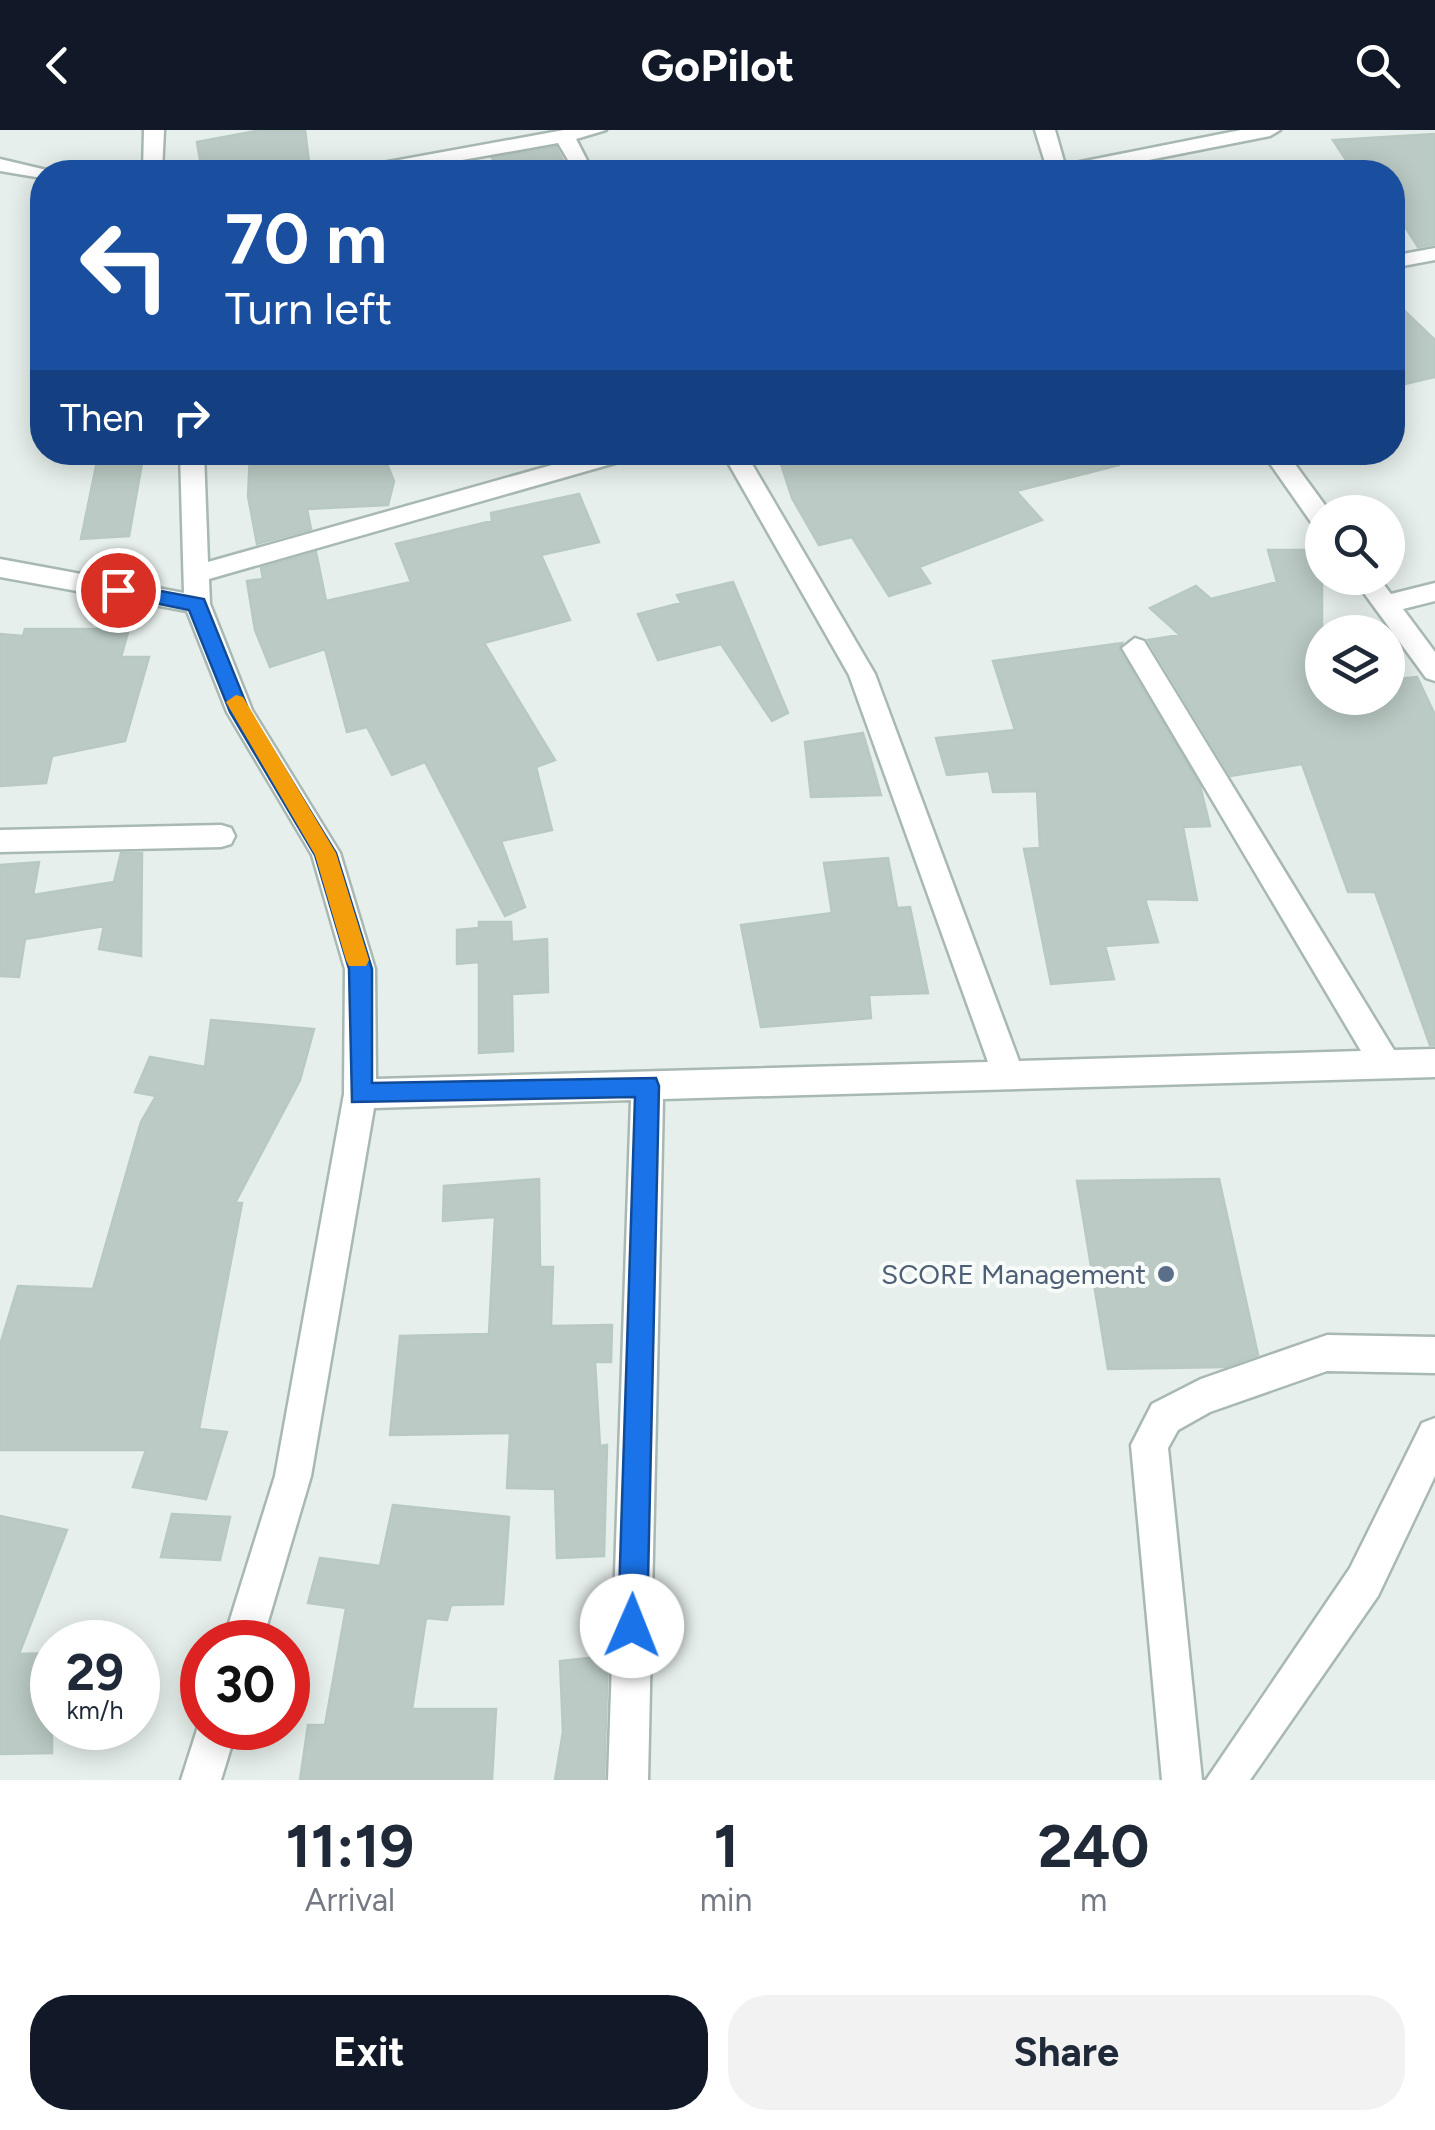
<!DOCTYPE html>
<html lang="en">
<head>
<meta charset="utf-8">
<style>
  body { margin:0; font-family:Figtree,sans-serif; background:#f2f2f3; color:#1f2937; height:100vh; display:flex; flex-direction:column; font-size:38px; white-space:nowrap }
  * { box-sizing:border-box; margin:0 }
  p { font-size:32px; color:#747a83 }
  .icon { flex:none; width:55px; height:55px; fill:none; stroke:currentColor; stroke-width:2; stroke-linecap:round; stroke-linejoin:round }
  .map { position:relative; height:1650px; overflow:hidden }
  .panel { display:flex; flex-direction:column; background:#fff; flex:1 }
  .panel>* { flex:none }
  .hud { position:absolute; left:30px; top:30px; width:1375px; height:305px; border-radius:40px; box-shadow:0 5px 25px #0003; background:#1a4fa0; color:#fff; overflow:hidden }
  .fabs { position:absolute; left:1305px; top:365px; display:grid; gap:20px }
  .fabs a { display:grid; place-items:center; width:100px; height:100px; border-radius:50%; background:#fff; box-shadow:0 5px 25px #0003; font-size:50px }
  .speed { position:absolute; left:30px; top:1490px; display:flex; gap:20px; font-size:50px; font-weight:700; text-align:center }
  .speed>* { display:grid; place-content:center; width:130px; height:130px; border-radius:50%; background:#fff; box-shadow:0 5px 25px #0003; line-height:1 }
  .speed small { font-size:25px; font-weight:400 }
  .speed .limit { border:15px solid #d22; background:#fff; color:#111 }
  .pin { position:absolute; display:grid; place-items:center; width:85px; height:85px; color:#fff; margin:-42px; border:5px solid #fff; border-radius:50%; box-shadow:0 2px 10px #0007 }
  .me { position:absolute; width:110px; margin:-55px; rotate:1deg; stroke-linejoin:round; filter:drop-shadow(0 0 8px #0008) }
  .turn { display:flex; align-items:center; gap:35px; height:210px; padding:0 30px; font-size:45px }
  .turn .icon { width:130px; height:130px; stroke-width:2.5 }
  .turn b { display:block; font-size:70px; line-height:85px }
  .then { display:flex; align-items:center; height:95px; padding:0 30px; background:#0003; gap:20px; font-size:38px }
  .eta { display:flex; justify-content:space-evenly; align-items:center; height:170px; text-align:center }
  .eta b { font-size:60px; font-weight:700; line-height:70px }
  .button { display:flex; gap:20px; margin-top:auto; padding:20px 30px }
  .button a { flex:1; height:115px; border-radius:40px; background:#111827; color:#fff; font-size:40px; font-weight:700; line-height:115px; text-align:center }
  .button a+a { background:#f2f2f3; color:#1f2937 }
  header { display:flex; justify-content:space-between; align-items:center; height:130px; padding:0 30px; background:#111827; color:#fff; font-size:45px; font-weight:700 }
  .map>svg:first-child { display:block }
</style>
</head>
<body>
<header><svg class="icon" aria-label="back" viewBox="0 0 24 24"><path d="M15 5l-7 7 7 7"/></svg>GoPilot<svg class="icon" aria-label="search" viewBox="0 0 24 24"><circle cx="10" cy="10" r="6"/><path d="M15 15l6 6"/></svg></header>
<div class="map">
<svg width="1435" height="1650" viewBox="0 0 1435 1650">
  <rect width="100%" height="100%" fill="#e6efeb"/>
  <!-- building -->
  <path fill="#bbcac4" stroke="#b8c9c2" stroke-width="2.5" d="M261 0H305L309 32 255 42H202L197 12Z
    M1435 4V114L1418 117 1392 76V42H1354L1333 10Z
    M556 17 569 42H502L492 28Z
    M1392 169 1435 210V247L1392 257Z
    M99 322H144L129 406 81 409Z
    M382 322 394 351 388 375 307 379 311 399 257 414 248 366 250 324Z
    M829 322H1117L1119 335 1016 361 1042 390 919 437 930 453 889 466 852 407 819 415 792 368 781 334 830 327Z
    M579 364 599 412 541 425 570 490 484 513 555 630 536 637 552 700 501 711 525 777 505 786 425 632 392 645 367 597 347 602 325 519 270 537 255 500 247 451 263 449 261 438 316 422 326 471 411 452 396 414 492 391 491 383Z
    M1268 420H1322V497L1372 494 1375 502H1322V568H1388V530L1396 549 1417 547 1435 585V915H1430L1375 762H1348L1302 634 1231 646 1148 510 1180 505 1150 478 1196 456 1211 469 1277 452Z
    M733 452 788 583 772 591 721 514 658 530 638 484 681 473 677 465Z
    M25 499H129L121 527H149L125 611 52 626 46 653 0 656V504L23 506Z
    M1122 513 1119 520 1200 656 1210 696 1183 697 1197 770 1145 769 1158 812 1105 816 1114 849 1051 854 1024 719 1040 718 1037 661 993 662 989 641 947 645 936 608 1015 600 993 531Z
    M863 603 881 665 811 667 805 612Z
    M121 723H142L141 826 99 819 104 796 25 809 19 847 0 846V735L39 732 33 765 114 752Z
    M888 728 897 778 910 777 928 863 869 865 871 888 761 897 741 795 832 783 824 733Z
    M479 792H511L512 812 547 809 548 862 512 864 513 921 479 923V832L457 834V800L479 798Z
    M211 890 314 899 300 950 235 1073H242L199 1299 227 1302 206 1369 133 1357 146 1320H0V1215L18 1156 93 1159 141 992 156 966 135 962 150 927 205 937Z
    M539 1049 540 1137H553L551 1196 612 1195 611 1232H595L600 1316 607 1315 604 1426 557 1428 555 1359 507 1358 510 1303 390 1305 400 1206 489 1204 495 1087 443 1091 444 1056Z
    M1219 1049 1258 1225 1225 1237 1108 1239 1077 1051Z
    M393 1375 509 1387 503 1474 451 1475 447 1490 426 1488 412 1579H496L492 1650H300L308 1595H325L346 1478 308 1473 320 1428 380 1436Z
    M172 1384 230 1387 220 1430 161 1427Z
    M0 1386 67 1400 19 1524 52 1523V1623L0 1624Z
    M608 1526 604 1650H555L563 1602 560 1531Z"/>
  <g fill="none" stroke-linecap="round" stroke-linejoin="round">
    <!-- street casing -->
    <g stroke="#a8b8b2" stroke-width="5">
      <path id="street" d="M144 0H164L162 42H143Z
        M564 0H606L576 9 593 42H575L558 13 395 42H356L366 36Z
        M1035 0H1055L1065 35 1241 0H1280L1270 6 1088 42H1048Z
        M0 29 55 42H42V48L0 41Z
        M1435 118V130L1392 138V126Z
        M180 322H204L208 432 598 322H639L636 327 209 449 210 474 252 580 340 723 375 839 376 949 988 932 849 545 722 322H745L875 544 1019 931 1361 921 1122 518 1135 508 1144 511 1394 920 1435 919V947L663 969 648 1650H608L631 970 374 978 311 1346 262 1512H223L275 1346 344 964 345 839 312 725 227 582 187 481 0 447V429L184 463Z
        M1262 322H1286L1330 382H1322V397L1313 395Z
        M1353 448H1379L1391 464 1435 453V471L1403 479 1435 522V551L1426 548Z
        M221 695 231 698 235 706 231 714 221 717 0 722V700Z
        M1327 1205 1435 1207V1243L1327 1241 1210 1282 1178 1300 1168 1318 1202 1650H1162L1131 1315 1152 1274 1201 1249Z
        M1435 1288V1346L1378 1466 1250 1650H1206L1350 1438 1422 1293Z
        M202 1584V1598H237L221 1650H181Z"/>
    </g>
    <!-- street -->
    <use href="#street" fill="#fff" fill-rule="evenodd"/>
  </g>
  <!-- route -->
  <path fill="#1a73e8" stroke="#114b97" stroke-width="2.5" d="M118 453 204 469 249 581 336 723 372 839V953L656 948 659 956 647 1496 643 1506 632 1510 622 1506 618 1496 635 967 352 972 349 839 315 725 230 582 189 480 111 464 108 460Z"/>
  <!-- slow -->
  <path fill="#f59e0b" d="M236 565 243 567 336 723 369 830 366 836H349L346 830 315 725 226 572Z"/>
  <!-- markers -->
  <circle fill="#5c6f8a" stroke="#f7fbf9" stroke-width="4" cx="1166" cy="1144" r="10"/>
  <g text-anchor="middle" stroke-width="8" stroke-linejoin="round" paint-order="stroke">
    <!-- service labels -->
    <g font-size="28" fill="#4e5e75" stroke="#f7fbf9" text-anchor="end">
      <text x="1146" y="1154">SCORE Management</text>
    </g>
  </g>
</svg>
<div class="fabs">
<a><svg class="icon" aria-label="search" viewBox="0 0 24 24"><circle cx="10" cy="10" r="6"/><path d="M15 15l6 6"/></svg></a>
<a><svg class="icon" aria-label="layers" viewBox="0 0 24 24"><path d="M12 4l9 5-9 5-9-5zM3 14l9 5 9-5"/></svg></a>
</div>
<div class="speed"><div>29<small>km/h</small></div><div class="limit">30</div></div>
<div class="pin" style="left:118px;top:460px;background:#d93025"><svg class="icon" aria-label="arrive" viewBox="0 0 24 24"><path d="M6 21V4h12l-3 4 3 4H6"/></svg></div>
<svg class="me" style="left:632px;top:1496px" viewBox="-20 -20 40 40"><circle r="19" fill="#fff"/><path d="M0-13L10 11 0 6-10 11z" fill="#1a73e8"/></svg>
<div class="hud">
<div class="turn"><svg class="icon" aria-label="left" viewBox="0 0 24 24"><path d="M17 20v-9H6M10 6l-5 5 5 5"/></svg><div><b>70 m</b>Turn left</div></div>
<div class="then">Then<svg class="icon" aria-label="right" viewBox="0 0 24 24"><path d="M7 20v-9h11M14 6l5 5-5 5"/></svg></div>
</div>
</div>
<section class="panel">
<div class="eta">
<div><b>11:19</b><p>Arrival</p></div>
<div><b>1</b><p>min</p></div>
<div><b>240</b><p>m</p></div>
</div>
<div class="button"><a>Exit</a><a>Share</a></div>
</section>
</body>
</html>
